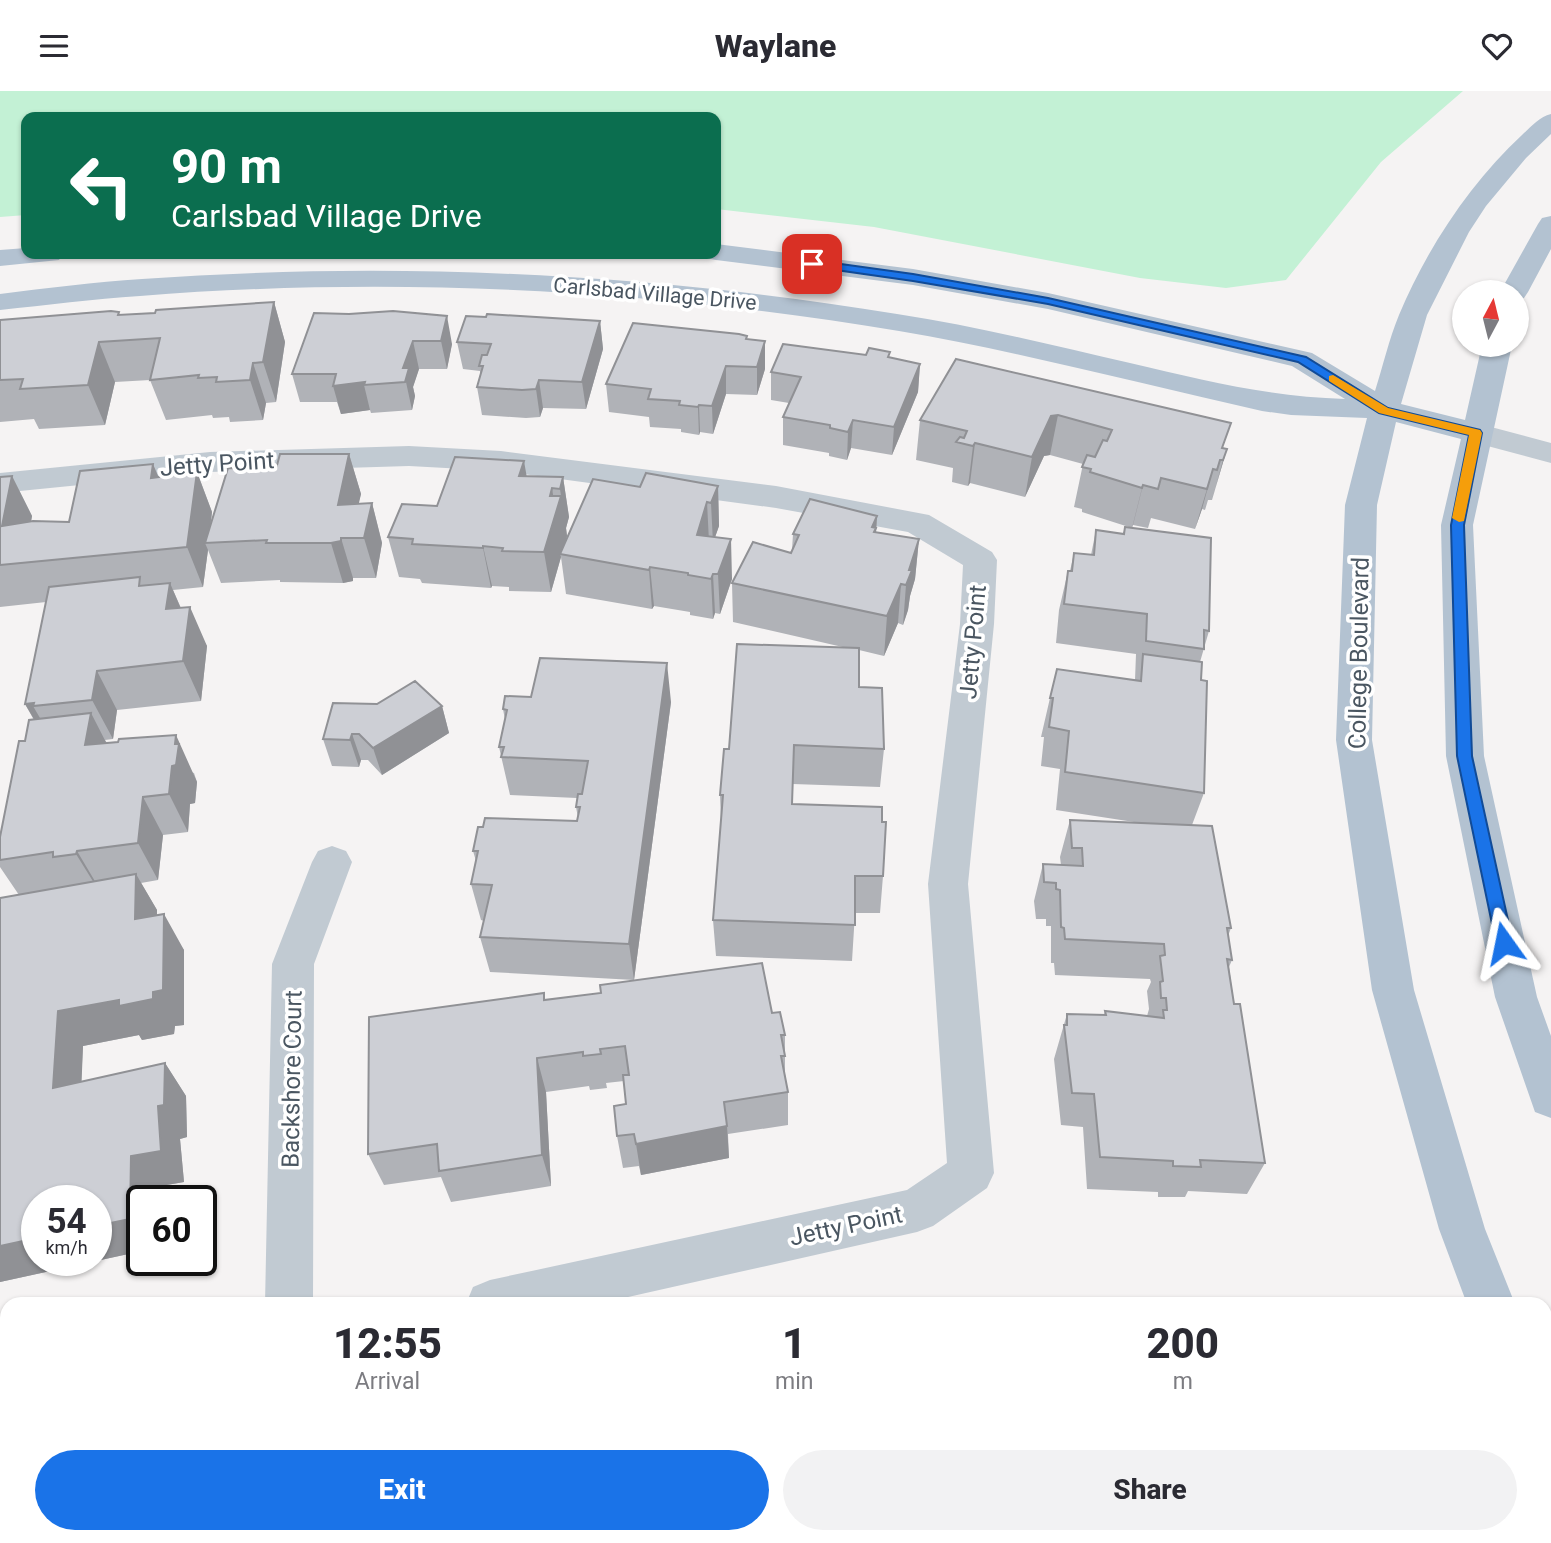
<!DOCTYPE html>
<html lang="en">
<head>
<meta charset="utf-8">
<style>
  body { margin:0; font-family:Roboto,sans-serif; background:#f2f2f3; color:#2b2b33; height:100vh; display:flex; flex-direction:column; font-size:26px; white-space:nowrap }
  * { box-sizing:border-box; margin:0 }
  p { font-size:23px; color:#7c7c81 }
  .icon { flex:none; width:38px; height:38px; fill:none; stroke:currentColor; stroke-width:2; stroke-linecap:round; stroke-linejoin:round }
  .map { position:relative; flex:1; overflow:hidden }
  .side { position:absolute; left:0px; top:1206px; width:1552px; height:247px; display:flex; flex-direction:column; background:#fff; border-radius:21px 21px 0 0; box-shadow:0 2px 5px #0004 }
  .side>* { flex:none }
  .guide { position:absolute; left:21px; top:21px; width:700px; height:147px; border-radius:14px; box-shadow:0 2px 5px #0004; background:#0b6e4f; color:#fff; overflow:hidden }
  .needle { width:46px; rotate:7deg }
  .controls { position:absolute; left:1452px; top:189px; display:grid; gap:14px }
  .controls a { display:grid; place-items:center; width:77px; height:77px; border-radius:50%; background:#fff; box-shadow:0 2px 5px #0004; font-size:35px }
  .speed { position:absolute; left:21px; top:1094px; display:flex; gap:14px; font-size:35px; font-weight:700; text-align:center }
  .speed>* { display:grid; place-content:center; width:91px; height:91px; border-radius:50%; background:#fff; box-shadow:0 2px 5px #0004; line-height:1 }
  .speed small { font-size:18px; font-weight:400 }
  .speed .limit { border:4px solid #111; border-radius:10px; background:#fff; color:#111 }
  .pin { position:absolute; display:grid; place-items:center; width:60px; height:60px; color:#fff; margin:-30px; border-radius:14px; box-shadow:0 4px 10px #0006 }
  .me { position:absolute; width:77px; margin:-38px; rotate:348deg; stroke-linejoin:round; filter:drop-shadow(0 0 5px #0008) }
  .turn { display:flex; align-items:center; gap:24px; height:147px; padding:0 35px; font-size:32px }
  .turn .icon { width:91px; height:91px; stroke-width:2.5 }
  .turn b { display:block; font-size:49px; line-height:60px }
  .eta { display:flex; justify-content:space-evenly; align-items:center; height:119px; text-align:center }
  .eta b { font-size:42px; font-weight:800; line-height:49px }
  .cta { display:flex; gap:14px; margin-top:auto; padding:14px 35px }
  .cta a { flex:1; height:80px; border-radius:42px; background:#1a73e8; color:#fff; font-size:28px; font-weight:800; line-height:80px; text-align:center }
  .cta a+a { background:#f2f2f3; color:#2b2b33 }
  header { display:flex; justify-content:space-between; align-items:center; height:91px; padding:0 35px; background:#fff; font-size:32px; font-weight:800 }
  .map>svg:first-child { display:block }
</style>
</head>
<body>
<header><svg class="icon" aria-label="menu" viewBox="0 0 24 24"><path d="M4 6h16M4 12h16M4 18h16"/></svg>Waylane<svg class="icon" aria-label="heart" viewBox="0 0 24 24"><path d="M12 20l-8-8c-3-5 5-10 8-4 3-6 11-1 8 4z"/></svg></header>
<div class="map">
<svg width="1551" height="1452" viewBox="0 0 1551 1452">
  <rect width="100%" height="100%" fill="#f5f3f3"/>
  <!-- green -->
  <path fill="#c3f1d5" d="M0 0H1463L1381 71 1286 189 1226 197 1140 187 874 136 716 118V26H26V124L0 126Z"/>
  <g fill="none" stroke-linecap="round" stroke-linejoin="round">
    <!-- minor -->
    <path fill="#c1cad2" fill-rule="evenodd" d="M1476 332 1551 352V372L1465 349 1461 342 1465 335Z
      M409 355 501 360 776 395 929 424 992 461 997 469 994 533 968 793 994 1082 987 1097 933 1135 917 1141 597 1213H466L473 1196 490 1189 907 1099 947 1072 928 793 960 533 963 474 908 441 776 417 501 380 409 375 210 381 0 402V382L210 361Z
      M332 755 346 760 352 771 314 873 313 1213H265L272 873 312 771 318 760Z
      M7 1294V1344L0 1345V1295Z"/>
    <!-- primary -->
    <path fill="#b3c2d1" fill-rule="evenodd" d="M1551 23V43L1526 67 1486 115 1469 141 1427 224 1401 313 1465 329 1482 254H1512L1473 434 1484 665 1537 906 1551 945V1027L1535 1021 1495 906 1446 665 1441 434 1461 348 1396 331 1377 414 1372 649 1414 899 1485 1138 1515 1213H1467L1439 1138 1372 899 1336 649 1345 414 1367 327 1291 324 1262 320C1141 293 1022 261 899 240 650 198 392 185 140 205 93 208 47 214 0 219V203C47 197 95 191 142 188 394 170 648 182 897 223 975 235 1053 254 1130 272 1203 289 1269 306 1345 308L1292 275 1048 218 913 194 716 169 706 167 704 163H716V153L913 178 1048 202 1312 262 1375 300C1383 275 1389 248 1399 224 1426 159 1470 92 1522 44 1531 36 1539 26 1551 23Z
      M1551 125V158L1528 201 1524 207 1517 209V201H1500L1538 133 1542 127Z
      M26 157V163H63L59 169 0 175V159Z
      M1545 1330 1551 1332V1396L1545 1393Z"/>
  </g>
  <!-- wall -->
  <path fill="#b0b2b7" d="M274 211 285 251 276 311 266 312 263 329 230 331 229 326 213 327 212 324 166 329 150 289 115 291 105 334 39 338 34 328 0 331V229L155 222Z
    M349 223 452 253 447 278H419L413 296 415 305 412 319 371 322 370 319 341 323 337 311H300L292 283Z
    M600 230 603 258 586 318 543 317 540 326 526 327 482 324 477 296 480 284V280L463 278 457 251Z
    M747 248 765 278 757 304 726 303 713 343 700 341 699 344 681 341V338L650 336 649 326 609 321 606 293Z
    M866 264 889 266 920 273 918 301 892 364 851 357 847 369 829 365V362L783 354V326L789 312 771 309V281Z
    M956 268 1227 358 1212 409H1208L1205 419 1202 418 1195 438 1151 427 1148 437 1133 434 1132 437 1082 421V418L1074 416 1083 373 1050 364 1044 365 1025 406 970 392 968 395 952 391 953 377 916 369 920 329Z
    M349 363 361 403 358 413 372 412 382 452 376 487H353V490L343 492 280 491V489L221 492 208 459 203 496 173 499 181 517 207 555 201 610 117 619 113 648 105 649 107 652 194 682 197 691 195 712 190 713 188 741 163 744 158 789 141 792 157 819V824L184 859V934L175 935 174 943 142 949 139 944 83 955 81 991 165 972 186 1005 187 1046 180 1048 184 1091 155 1096 142 1110V1160L0 1191V807L19 804 0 776V746L25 650 34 629 25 613 46 511 0 516V386L12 385 32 425 31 431H69L159 386 197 381 212 421 211 433 276 378Z
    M527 385 563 386 569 426 566 437 567 445 564 456 640 396 718 395 719 435 715 446 732 488 720 523 715 522 713 528 690 524V521L654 515 652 518 566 503 561 466 551 501 509 500V496L492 495 491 497 422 492 420 488 399 486 388 446 437 415Z
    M877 425 876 441 919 448 915 488 910 505 908 519 903 534 898 532 884 565 859 559V596L884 658 880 696 793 693V713L883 785 880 822H855L852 870 716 865 713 829 721 730 720 704 729 658 847 557 733 531 732 492 791 462 792 459 793 443Z
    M1125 436 1209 540 1200 571 1204 702 1192 734 1231 837 1228 845 1232 869 1229 876 1234 913 1265 1072 1247 1103 1188 1100 1185 1106H1158V1101L1087 1098 1083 1036 1061 1034 1054 968 1067 923 1104 924 1105 920 1147 925 1149 918 1147 900 1151 891 1150 888 1055 884 1054 872H1051V835H1046V828H1036L1034 810 1043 773 1061 774 1060 766 1070 729 1134 731 1056 719 1060 678 1041 675 1044 646H1041L1050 607 1136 590 1135 589 1136 563 1056 552 1059 519 1068 480H1070L1074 462 1091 464 1096 439 1123 443Z
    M671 611 634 889 490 881 480 846 484 830 481 829 471 793 476 770 473 760 483 736 577 730 578 727 576 716 577 707 510 704 499 656 505 629 503 618Z
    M442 615 449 642 382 684 368 669H361L359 676 332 675 323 648Z
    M544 902 545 909 772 922 785 944V983L788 1001V1034L728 1043 729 1067 641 1084 639 1075 623 1077 617 1045 626 1013 624 990 606 992 607 997 590 999 589 995 546 1001 551 1095 451 1111 441 1086 384 1094 368 1063Z
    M896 1446H1306L1308 1452H897Z"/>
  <!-- shaded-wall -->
  <path fill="#909195" d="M274 211 285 251 276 311 263 271Z
    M447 225 452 253 447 278 441 250Z
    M600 230 603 258 586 318 582 291Z
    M413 250 419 278 413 296 415 305 412 319 403 277Z
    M765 250V278L757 304V276Z
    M99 251 115 291 105 334 88 294Z
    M253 272 266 312 263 329 250 289Z
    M920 273 918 301 892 364 894 336Z
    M726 275V303L713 343 712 315Z
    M539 289 543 317 540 326 536 298Z
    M365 291 364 294 370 319 341 323 333 295Z
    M699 314 700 341 699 344 698 316Z
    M1058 324 1050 364 1044 365 1025 406 1032 366 1051 325Z
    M853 329 851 357 847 369 848 341Z
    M975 352 970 392 968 395 973 355Z
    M1227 358 1215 398 1212 409 1223 369Z
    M349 363 361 403 351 447 338 414Z
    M524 370 531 410 519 385Z
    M153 373 170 413 151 387Z
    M1213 378 1202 418 1195 438Z
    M197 381 212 421 208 452H205L208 459 203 496 187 456Z
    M12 385 32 425 23 472 2 435Z
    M563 386 569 426 566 437 567 445 561 464 560 463 561 466 551 501 544 461 550 405 552 397 556 423 561 405 560 398Z
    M1143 394 1133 434 1132 437 1142 397Z
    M718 395 719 435 713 452 711 412Z
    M707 411 709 451 697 444Z
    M372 412 382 452 376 487 364 447Z
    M877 425 874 477 872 436Z
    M341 447 353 487V490L343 492 331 452Z
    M731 448 732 488 720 523 718 483Z
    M919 448 915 488 910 505 908 519 903 534 906 494 909 479Z
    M483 455 492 495 491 497 483 457Z
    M650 476 654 515 652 518 649 479Z
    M713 483 715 522 713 528 711 488Z
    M170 492 187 532 166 518Z
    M901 493 898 532 884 565 887 525Z
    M190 516 207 555 201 610 183 570Z
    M667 572 671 611 634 889 629 853Z
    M97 580 117 619 113 648 92 609Z
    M34 612 33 615 54 651 48 652 25 613Z
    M442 615 449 642 382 684 373 657Z
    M91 622 111 661 85 654Z
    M352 643 361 669 359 676 350 649Z
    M176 644 197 691 195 712 190 713 188 741 169 703Z
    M143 706 163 744 158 789 138 752Z
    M77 760 99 797V800L76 763Z
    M136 783 157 819 156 864 135 828Z
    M164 823 184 859V934L175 935 174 943 142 949 139 944 83 955 80 1030 53 997 58 920Z
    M537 967 546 1001 551 1095 542 1064Z
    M165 972 186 1005 187 1046 180 1048 184 1091 155 1096V1110H142V1160L0 1191V1155L37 1147V1169H96V1135L158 1015Z
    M727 1035 729 1067 641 1084 636 1053Z
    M384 1446 390 1452H384Z"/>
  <!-- building -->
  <path fill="#cdcfd5" stroke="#909195" stroke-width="2" d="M274 211 263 271 253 272 250 289 216 291 217 286 198 287 199 284 150 289 160 247 99 251 88 294 20 298 23 288 0 289V229L111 220 119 221 118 224 155 222 156 219Z
    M393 220 447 225 441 250H413L403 277H409L405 291 364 294 365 291 333 295 336 283H292L314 222 349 223Z
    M487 223 600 230 582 291 539 289 536 298 522 299 477 296 483 275H479L482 264H487L491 253 457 251 466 225 486 226Z
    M633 232 739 243 747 245 746 248 765 250 757 276 726 275 712 315 699 314 698 316 679 314 680 310 648 308 651 298 606 293Z
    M783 253 866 264 869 257 890 261 888 266 920 273 894 336 853 329 848 341 830 337V334L783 326 801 286 771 281Z
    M956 268 1231 332 1222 357 1227 358 1223 369H1220L1217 379 1213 378 1207 398 1161 387 1158 398 1143 394 1142 397 1090 381 1091 378 1082 376 1087 364 1095 366 1103 349 1107 350 1112 339 1058 324 1051 325 1032 366 975 352 973 355 956 351 960 346 964 347 967 340 920 329Z
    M280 363H349L338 414 372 412 364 447H341V450L331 452H266L267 449 205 452 228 377 276 378Z
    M455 366 524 370 519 385 563 386 560 398 552 397 550 405H561L544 461 502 460 503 457 483 455V457L412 453 413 448 388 446 402 413 437 415Z
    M153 373 151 387 197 381 187 456 0 474V386L12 385 2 435 33 430 69 431 80 380Z
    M646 382 718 395 711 412 707 411 697 444 731 448 718 483H713L711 488 688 484V482L650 476 649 479 560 463 593 388 640 396Z
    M810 408 877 425 872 436 876 437 874 441 919 448 909 479H912L906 494 901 493 887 525 732 492 753 451 791 462 799 444 793 443Z
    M1125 436 1211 447 1209 540 1204 539V558L1146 550 1147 523 1064 513 1068 480H1072L1074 462 1094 464 1096 439 1124 443Z
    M140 486 139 495 170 492 166 518 190 516 183 570 97 580 92 609 33 615 34 612 25 613 49 496Z
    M737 553 859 557V596L882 597 884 658 794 654 792 713 882 716V731H886L883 785H855V834L713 829 723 704H720L724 658H729Z
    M1143 563 1202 571 1201 589 1207 590 1204 702 1065 681 1069 640 1049 636 1053 607H1050L1057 578 1141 590Z
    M540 567 667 572 629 853 480 846 492 794 471 793 478 760H473L478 736H483L485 727 577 730 580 716H576L578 703H582L588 670 501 666 504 656H499L507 619 503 618 505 605 531 606Z
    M415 590 442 615 373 657 359 643H352L350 649 323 648 333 612 377 613Z
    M91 622 85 654 118 651 119 648 176 644 175 653H179L176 674 172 675 169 703 143 706 138 752 77 760 76 763 53 766V761L0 769V746L19 650H25L29 629Z
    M1070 729 1212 735 1231 837H1227L1232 869 1227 868 1234 913H1240L1265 1072 1200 1069 1201 1076 1173 1075V1070L1100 1066 1094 1003 1072 1002 1064 934H1067V923L1106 924 1105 920 1164 927 1163 919H1167L1166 907H1161L1160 891 1163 890 1160 865 1165 864 1164 853 1065 848 1064 837 1061 836 1060 799 1056 798V792L1044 791 1043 773 1083 775 1082 757H1072Z
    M136 783 135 828 164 823 163 899 153 901V908L119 915V909L58 920 53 997 165 972 164 1014 158 1015 161 1060 131 1065 130 1128 96 1135V1110H37V1147L0 1155V807Z
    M762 872 772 922 780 921 785 944H781L785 965H781L788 1001 724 1011 727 1035 636 1053 634 1043 617 1045 614 1015 626 1013 623 984H629L625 955 600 958 601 963 583 965V961L537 967 542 1064 439 1080 437 1053 368 1063 369 926 544 902V909L601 902 600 894Z
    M1145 1208 1146 1213H1113Z
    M381 1446H384V1452H335Z
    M476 1446V1452H436Z
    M907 1446H1124L1126 1452H908Z
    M1145 1446H1306L1308 1452H1146Z"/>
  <!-- route -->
  <path fill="#1a73e8" stroke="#114b97" stroke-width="2" d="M812 169 913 183 1048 207 1306 266 1388 317 1480 339 1482 342 1464 434 1472 665 1513 852 1510 857H1498L1496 852 1457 665 1451 434 1469 344 1379 322 1298 271 1048 213 913 190 808 175 806 173Z"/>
  <!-- slow -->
  <path fill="#f59e0b" d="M1333 284 1388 317 1480 339 1482 342 1464 430 1459 431 1452 427 1469 344 1379 322 1329 290V285Z"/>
  <g text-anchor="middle" stroke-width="7" stroke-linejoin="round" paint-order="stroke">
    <!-- far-street labels -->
    <g font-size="21" fill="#4a5661" stroke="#fff">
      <text transform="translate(655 203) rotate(5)" y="7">Carlsbad Village Drive</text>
    </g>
    <!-- street labels -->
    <g font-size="24" fill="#4a5661" stroke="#fff">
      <text transform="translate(217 373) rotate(-4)" y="8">Jetty Point</text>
      <text transform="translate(973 551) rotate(-85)" y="8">Jetty Point</text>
      <text transform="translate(1359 562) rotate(-89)" y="8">College Boulevard</text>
      <text transform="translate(292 988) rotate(-89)" y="8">Backshore Court</text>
      <text transform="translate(846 1135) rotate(-12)" y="8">Jetty Point</text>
    </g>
  </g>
</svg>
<div class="controls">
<a><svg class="needle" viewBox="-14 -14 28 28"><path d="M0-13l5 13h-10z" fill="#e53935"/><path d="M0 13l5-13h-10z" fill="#7c7c81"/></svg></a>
</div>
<div class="speed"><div>54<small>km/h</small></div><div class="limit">60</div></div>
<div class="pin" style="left:812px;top:173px;background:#d93025"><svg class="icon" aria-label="arrive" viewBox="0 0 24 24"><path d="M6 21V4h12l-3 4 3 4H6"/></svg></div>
<svg class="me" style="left:1504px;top:852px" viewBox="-20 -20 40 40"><path d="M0-17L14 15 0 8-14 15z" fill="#1a73e8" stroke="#fff" stroke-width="4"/></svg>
<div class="guide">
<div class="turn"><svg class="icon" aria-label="left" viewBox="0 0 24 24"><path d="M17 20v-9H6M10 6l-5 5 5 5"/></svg><div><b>90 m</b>Carlsbad Village Drive</div></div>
</div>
<section class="side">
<div class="eta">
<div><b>12:55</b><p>Arrival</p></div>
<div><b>1</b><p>min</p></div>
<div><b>200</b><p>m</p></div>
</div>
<div class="cta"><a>Exit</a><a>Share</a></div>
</section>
</div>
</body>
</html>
